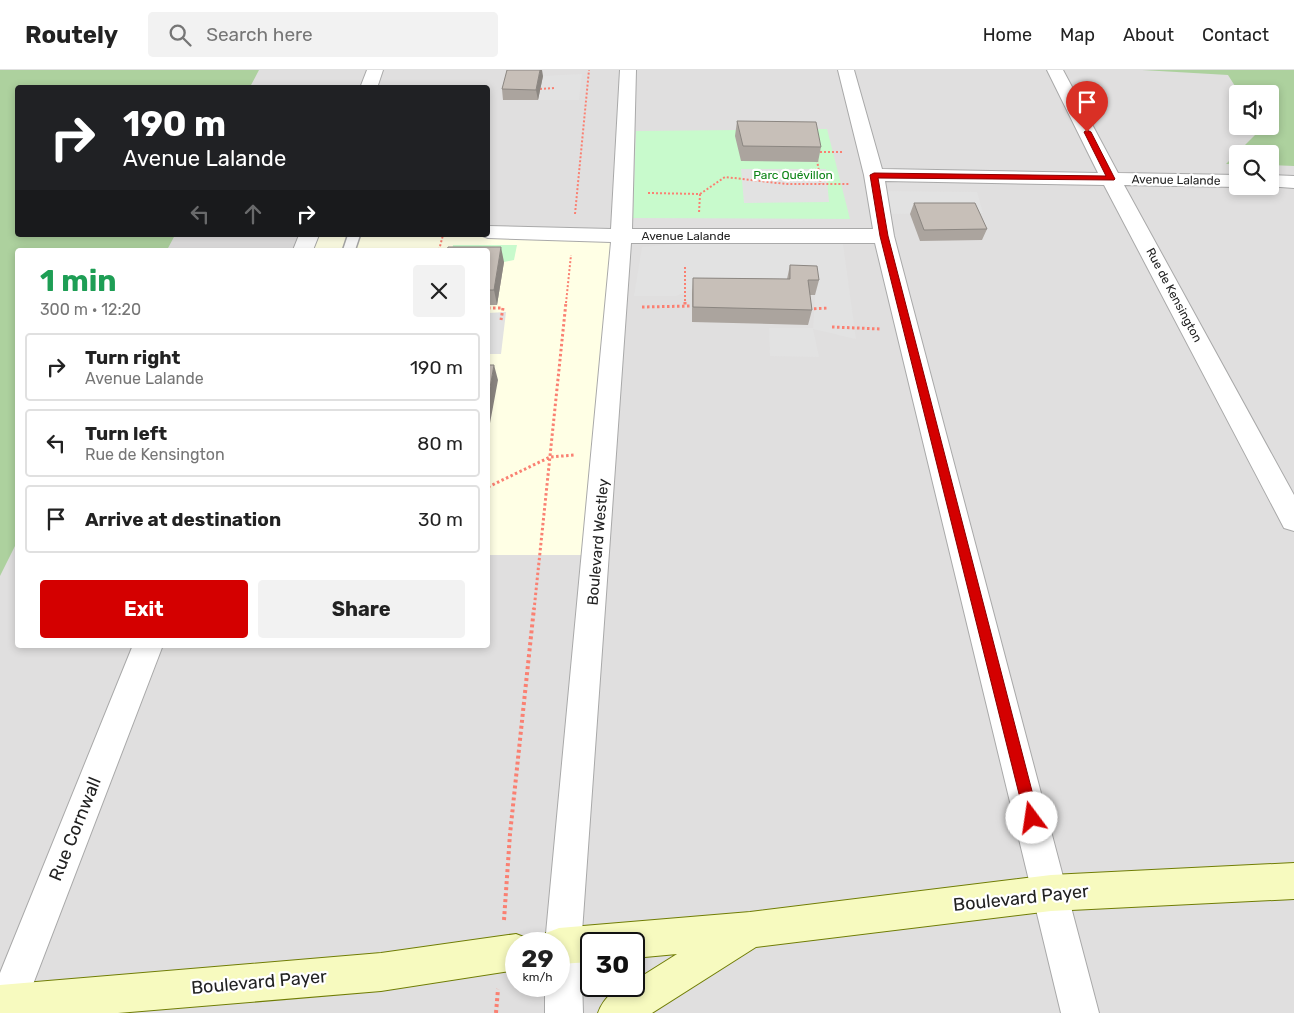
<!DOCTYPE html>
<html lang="en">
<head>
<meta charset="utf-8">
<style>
  body { margin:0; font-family:Rubik,sans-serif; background:#f2f2f2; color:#222; height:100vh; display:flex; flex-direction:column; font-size:19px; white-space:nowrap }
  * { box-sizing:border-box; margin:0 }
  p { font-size:16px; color:#767676 }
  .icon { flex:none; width:28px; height:28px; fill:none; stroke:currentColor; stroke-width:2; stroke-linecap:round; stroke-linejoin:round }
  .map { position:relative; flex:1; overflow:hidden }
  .drawer { position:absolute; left:15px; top:178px; width:475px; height:400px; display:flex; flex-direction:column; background:#fff; border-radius:5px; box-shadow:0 2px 8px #0003 }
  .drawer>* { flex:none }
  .banner { position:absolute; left:15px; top:15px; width:475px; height:152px; border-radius:5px; box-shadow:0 2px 8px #0003; background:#202124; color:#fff; overflow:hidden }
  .fabs { position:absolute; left:1229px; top:15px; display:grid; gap:10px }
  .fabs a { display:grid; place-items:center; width:50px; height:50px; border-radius:5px; background:#fff; box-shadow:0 2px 8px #0003; font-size:25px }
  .speed { position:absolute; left:505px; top:862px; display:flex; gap:10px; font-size:25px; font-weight:700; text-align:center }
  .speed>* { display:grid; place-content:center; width:65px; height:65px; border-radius:50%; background:#fff; box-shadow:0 2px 8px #0003; line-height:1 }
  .speed small { font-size:12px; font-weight:400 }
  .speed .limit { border:2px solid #111; border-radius:8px; background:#fff; color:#111 }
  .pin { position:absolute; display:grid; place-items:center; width:42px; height:42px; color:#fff; margin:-51px -21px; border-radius:50% 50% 50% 0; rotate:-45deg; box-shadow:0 0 5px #0007 }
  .pin .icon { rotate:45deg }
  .me { position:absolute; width:55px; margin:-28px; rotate:346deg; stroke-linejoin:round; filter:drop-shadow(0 0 4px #0008) }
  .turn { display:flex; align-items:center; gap:18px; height:105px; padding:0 25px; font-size:22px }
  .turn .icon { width:65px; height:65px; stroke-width:2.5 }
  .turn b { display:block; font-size:35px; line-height:42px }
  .lanes { display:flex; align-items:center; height:48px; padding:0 25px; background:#0003; justify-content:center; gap:25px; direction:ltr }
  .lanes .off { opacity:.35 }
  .round { display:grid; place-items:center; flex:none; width:52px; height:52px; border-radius:5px; background:#f2f2f2 }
  .overview { display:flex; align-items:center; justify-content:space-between; height:85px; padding:0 25px }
  h1 { font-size:30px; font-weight:700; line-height:38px; color:#1e9e55 }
  .button { display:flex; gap:10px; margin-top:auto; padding:10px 25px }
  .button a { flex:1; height:58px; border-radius:5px; background:#d40000; color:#fff; font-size:20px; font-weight:700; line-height:58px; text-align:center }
  .button a+a { background:#f2f2f2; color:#222 }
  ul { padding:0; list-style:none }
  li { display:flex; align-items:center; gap:15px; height:68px; margin:0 10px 8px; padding:0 15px; border:2px solid #e0e0e0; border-radius:5px }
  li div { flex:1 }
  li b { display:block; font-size:19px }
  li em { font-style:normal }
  header { display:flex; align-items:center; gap:30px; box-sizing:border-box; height:70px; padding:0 25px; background:#fff; border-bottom:1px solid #e0e0e0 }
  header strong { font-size:24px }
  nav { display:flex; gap:28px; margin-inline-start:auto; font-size:18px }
  .search { width:350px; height:45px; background:#f2f2f2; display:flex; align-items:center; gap:12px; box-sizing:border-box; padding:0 18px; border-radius:5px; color:#767676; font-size:19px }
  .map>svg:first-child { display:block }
</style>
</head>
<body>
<header>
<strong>Routely</strong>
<div class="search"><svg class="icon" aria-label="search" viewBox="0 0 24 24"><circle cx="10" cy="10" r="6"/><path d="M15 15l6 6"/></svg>Search here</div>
<nav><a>Home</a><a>Map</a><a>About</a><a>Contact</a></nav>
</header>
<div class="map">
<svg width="1294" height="943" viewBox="0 0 1294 943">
  <rect width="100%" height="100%" fill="#f2efe9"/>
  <!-- residential -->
  <path fill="#e0dfdf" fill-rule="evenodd" d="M0 0H1294V943H0ZM18 18H488V165H18ZM1238 24H1270V56H1238ZM1238 84H1270V116H1238ZM18 180H488V575H18ZM516 874H559V916H516ZM591 874H634V916H591Z"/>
  <!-- education -->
  <path fill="#ffffe5" d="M488 162 622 166 597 485H488V180H303L309 165H488Z"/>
  <!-- forest -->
  <path fill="#add19e" d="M0 0H259L250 17 18 18V165H175L167 180H18L17 472 0 506Z
    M1142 0H1294V96L1270 95V84H1238L1237 94H1226L1262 58 1261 56H1270V24H1240L1228 5Z"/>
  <!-- park -->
  <path fill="#c8facc" d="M827 59 850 149 633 148 636 61Z
    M453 175H517L514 190 504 192 488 180H452Z"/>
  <!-- parking -->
  <path fill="#e2e2e2" d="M582 4 579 30H538L543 6Z
    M741 99H826L829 132 744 133Z
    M877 121 977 122 983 143 880 144Z
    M676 174H843L856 269 813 259 819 287 770 286 769 258H813L815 225 692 219 676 226H634L642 177Z
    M506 242 501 284H488V243Z"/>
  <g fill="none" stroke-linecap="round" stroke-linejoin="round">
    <!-- lane casing -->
    <g stroke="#a9a9a9" stroke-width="3">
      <path id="lane" d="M348 165H360L355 180H343Z"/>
    </g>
    <!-- street casing -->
    <g stroke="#a9a9a9" stroke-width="2">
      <path id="street" d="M367 0H383L377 18H360Z
        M620 0H636L632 159H873L864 105 838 0H854L882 99 1098 103 1047 0H1063L1118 103 1238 105V116H1240L1238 117 1124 115 1294 425V461L1284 458 1104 115 885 111 894 166 1099 943H1061L875 173H631L581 876 583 943H545V916H559V874H545L611 172 488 168 480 165H488V156L611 159Z
        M1270 105 1294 106V118L1268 116H1270Z
        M299 165H319L313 180H293Z
        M133 575H163L22 943H0V903Z"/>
    </g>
    <!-- secondary casing -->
    <g stroke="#707d05" stroke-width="2">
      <path id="secondary" d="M1294 793V829L1051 841 756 877 652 943H598C604 927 616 916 634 916V911L677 884 634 888V874H591V892L559 894V874H542L546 863 559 858 750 842 1051 805Z
        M516 864 529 869 531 874H516V900L381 921 118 943H0V915L381 883Z"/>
    </g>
    <!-- path-far2 -->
    <path stroke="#fa8072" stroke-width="2" stroke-dasharray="2 2" stroke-linecap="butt" d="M540 19 554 18
      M816 82H842
      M817 90 821 114
      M648 123 700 124 699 143
      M700 124 725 107 786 114H850
      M575 144 589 0
      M439 180 443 165
      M685 197V233
      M566 233 571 185"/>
    <!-- path-far1 -->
    <path stroke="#fa8072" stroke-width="3" stroke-dasharray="2.5 2.5" stroke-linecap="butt" d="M685 232V236
      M642 237 692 236
      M488 238H503L501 250
      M809 239 829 238
      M832 257 881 259
      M488 417 550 387 575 385
      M534 540 566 232"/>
    <!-- path -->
    <path stroke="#fa8072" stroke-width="4" stroke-dasharray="3 3" stroke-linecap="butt" d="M504 850 510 764 534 538
      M496 943 498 919"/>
    <!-- lane -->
    <use href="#lane" fill="#fff" fill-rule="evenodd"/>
    <!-- street -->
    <use href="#street" fill="#fff" fill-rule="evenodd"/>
    <!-- secondary -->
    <use href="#secondary" fill="#f7fabf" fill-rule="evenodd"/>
  </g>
  <!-- wall -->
  <path fill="#aba49e" d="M543 6 538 30H503L502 19Z
    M737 51 821 77 818 92 741 91 735 66Z
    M914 133 987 159 982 170 920 171 910 144Z
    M488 180 504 192 497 235H488Z
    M790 195 819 210 815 225H810L812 240 808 255 692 252V224L693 208 787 209Z"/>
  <!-- shaded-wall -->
  <path fill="#8b8681" d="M540 0H542L543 6 538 30 536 20Z
    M501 177 504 192 497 235 494 220Z
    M494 295 498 310 488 364V329Z"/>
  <!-- building -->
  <path fill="#c7bfb8" stroke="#8b8681" d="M507 0H540L536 20 502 19Z
    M737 51 816 52 821 77 743 76Z
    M914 133H975L987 159 924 160Z
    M448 177H501L494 220H488V180H447Z
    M790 195 817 196 819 210H808L812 240 693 237V208L790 209Z
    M488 295H494L488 329Z"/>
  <!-- route -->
  <path fill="#d40000" stroke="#8a0000" d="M1087 60 1091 62 1115 109 1114 110 878 108 888 166 1039 748 1037 752 1032 754 1027 752 1025 748 880 166 870 105 874 103 1106 106 1084 62Z"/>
  <g text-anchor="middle" stroke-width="4.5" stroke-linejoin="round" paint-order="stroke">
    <!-- far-park labels -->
    <g font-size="12" fill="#0c8416" stroke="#fff">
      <text x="793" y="109">Parc Quévillon</text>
    </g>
    <!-- far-street labels -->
    <g font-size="12" fill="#222" stroke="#fff">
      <text transform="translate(1176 110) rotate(1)" y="4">Avenue Lalande</text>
      <text x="686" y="170">Avenue Lalande</text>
      <text transform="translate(1174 225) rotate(62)" y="4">Rue de Kensington</text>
    </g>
    <!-- street labels -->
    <g font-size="15" fill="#222" stroke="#fff">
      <text transform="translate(598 472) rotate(-85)" y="5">Boulevard Westley</text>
    </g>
    <!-- near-street labels -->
    <g font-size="18" fill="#222" stroke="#fff">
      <text transform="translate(75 759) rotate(-68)" y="6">Rue Cornwall</text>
      <text transform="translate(1021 828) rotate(-6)" y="6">Boulevard Payer</text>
      <text transform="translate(259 912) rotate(-5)" y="6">Boulevard Payer</text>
    </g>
  </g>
</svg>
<div class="fabs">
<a><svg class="icon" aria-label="sound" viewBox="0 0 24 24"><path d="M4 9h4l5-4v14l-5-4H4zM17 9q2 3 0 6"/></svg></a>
<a><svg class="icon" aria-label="search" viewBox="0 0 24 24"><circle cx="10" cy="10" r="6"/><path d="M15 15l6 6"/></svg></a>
</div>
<div class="speed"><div>29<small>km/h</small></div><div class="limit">30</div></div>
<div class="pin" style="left:1087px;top:62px;background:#d93025"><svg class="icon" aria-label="arrive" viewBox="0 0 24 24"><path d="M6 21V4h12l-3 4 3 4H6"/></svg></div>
<svg class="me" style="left:1032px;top:748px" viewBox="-20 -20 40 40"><circle r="19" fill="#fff"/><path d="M0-13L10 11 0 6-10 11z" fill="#d40000"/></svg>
<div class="banner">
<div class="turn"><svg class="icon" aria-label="right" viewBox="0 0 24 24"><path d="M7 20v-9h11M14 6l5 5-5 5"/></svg><div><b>190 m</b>Avenue Lalande</div></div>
<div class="lanes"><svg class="icon off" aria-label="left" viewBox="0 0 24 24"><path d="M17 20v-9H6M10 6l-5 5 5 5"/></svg><svg class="icon off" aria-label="ahead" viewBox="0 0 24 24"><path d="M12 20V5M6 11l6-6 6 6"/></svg><svg class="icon" aria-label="right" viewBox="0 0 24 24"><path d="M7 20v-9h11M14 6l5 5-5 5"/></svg></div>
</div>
<section class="drawer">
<div class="overview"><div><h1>1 min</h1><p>300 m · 12:20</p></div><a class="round"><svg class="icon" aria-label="close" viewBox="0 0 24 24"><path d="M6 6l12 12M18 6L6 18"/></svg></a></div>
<ul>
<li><svg class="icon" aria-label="right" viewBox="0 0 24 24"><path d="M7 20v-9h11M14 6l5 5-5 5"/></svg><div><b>Turn right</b><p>Avenue Lalande</p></div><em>190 m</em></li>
<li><svg class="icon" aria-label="left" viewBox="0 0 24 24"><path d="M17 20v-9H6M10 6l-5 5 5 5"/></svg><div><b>Turn left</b><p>Rue de Kensington</p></div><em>80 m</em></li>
<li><svg class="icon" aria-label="arrive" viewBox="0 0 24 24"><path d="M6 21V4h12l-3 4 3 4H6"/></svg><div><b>Arrive at destination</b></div><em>30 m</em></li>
</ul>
<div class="button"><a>Exit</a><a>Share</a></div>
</section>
</div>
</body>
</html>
